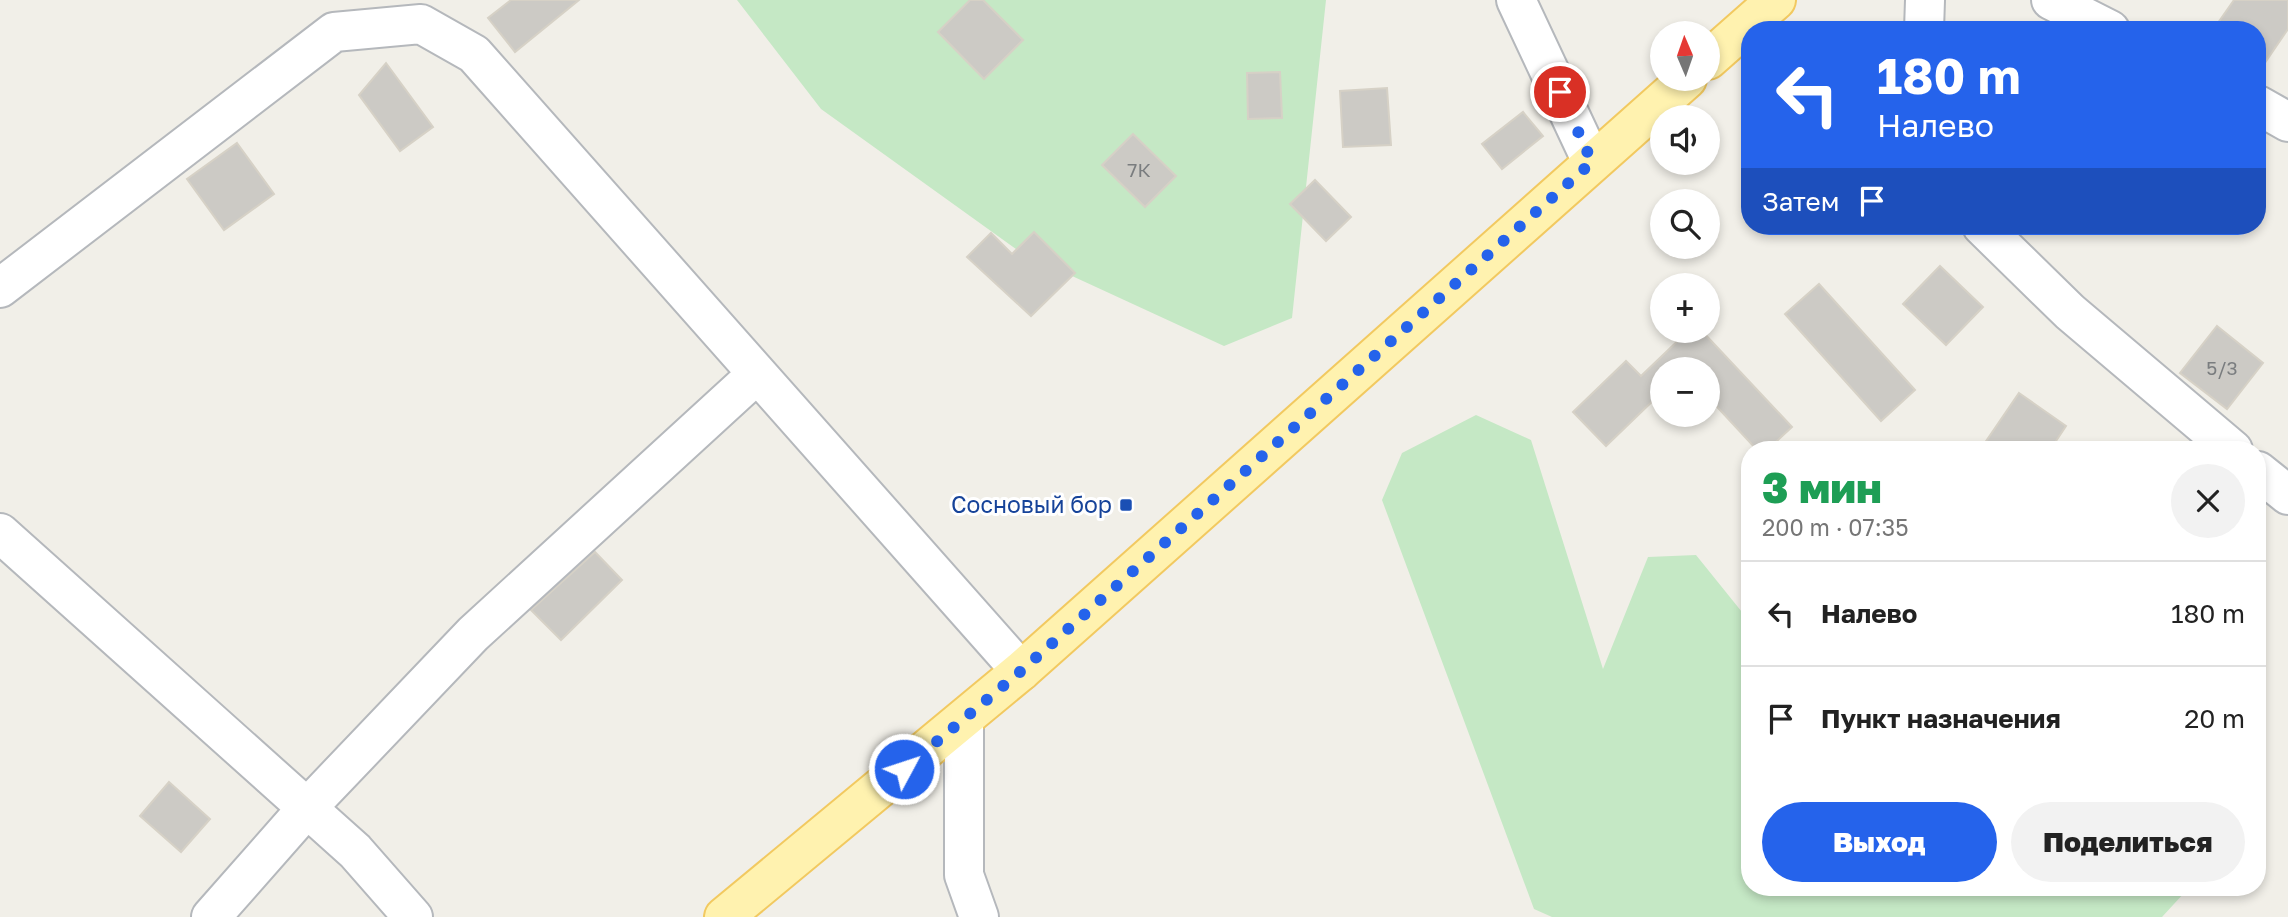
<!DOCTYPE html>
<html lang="ru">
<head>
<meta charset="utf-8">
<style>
  body { margin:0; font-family:"Golos Text",sans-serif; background:#f2f2f2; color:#222; height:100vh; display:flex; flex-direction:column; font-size:26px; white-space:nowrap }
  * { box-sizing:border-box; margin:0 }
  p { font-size:23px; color:#767676 }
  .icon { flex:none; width:38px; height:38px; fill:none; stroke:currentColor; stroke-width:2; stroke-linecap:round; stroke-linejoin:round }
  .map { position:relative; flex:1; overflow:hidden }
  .details { position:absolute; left:1741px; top:441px; width:525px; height:455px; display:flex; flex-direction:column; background:#fff; border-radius:28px; box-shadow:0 4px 10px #0003 }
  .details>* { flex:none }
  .top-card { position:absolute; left:1741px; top:21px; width:525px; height:214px; border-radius:28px; box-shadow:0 4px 10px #0003; background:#2563eb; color:#fff; overflow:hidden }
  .needle { width:46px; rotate:358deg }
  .buttons { position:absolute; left:1650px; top:21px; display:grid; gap:14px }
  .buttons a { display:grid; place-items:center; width:70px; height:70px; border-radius:50%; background:#fff; box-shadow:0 4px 10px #0003; font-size:35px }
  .pin { position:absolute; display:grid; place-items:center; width:60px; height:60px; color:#fff; margin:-30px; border:4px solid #fff; border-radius:50%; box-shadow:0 2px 7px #0007 }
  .me { position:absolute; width:77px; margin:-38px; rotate:50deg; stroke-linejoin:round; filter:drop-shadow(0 0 5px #0008) }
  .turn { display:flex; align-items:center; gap:24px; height:147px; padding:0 21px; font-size:32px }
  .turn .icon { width:91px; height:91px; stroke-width:2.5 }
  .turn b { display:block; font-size:49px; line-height:60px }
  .then { display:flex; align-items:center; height:66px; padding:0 21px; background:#0003; gap:14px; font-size:26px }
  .round { display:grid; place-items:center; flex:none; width:74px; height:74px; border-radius:37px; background:#f2f2f2 }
  .overview { display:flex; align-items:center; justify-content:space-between; height:119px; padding:0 21px }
  h1 { font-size:42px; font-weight:800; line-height:52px; color:#1e9e55 }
  .button { display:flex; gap:14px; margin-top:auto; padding:14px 21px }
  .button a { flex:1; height:80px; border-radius:42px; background:#2563eb; color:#fff; font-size:28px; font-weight:800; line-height:80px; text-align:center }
  .button a+a { background:#f2f2f2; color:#222 }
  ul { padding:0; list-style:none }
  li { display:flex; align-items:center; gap:21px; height:105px; padding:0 21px; border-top:2px solid #e0e0e0 }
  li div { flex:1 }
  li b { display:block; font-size:26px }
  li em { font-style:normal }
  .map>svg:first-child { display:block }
</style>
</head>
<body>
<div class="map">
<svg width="2288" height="917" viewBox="0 0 2288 917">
  <rect width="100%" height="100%" fill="#f1efe8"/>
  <!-- green -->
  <path fill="#c5e8c5" d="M737 0H1326L1292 318 1224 346 1020 252 821 109Z
    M1476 415 1531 440 1603 669 1648 557 1696 555 1750 622V887H2194L2185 892 2162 917H1552L1534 909 1382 500 1402 453Z"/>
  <!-- building -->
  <path fill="#cccac5" stroke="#d6d1c6" stroke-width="2" d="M511 0H579L515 52 488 18Z
    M970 0H983L1023 40 984 79 938 32Z
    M2234 0H2288V29L2258 73V30H2213Z
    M386 63 433 127 400 151 359 95Z
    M1280 72 1282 118 1248 119 1247 73Z
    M1387 88 1391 145 1343 147 1340 91Z
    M1523 112 1543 136 1502 169 1482 144Z
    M1133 134 1176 176 1145 207 1102 165Z
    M237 143 274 194 224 230 187 179Z
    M1315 180 1351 217 1326 241 1290 204Z
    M1034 232 1075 273 1031 316 967 257 991 233 1012 254Z
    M1940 266 1983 307 1946 345 1903 304Z
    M1819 284 1915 390 1881 421 1785 314Z
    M2217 326 2263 363 2227 409 2180 373Z
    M1688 331H1702L1792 427 1767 450H1757L1708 397V369H1662V392L1606 446 1573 412 1626 361 1641 376Z
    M2019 393 2066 426 2050 450H1980Z
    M595 552 622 580 561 640 531 610Z
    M169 782 210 819 181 852 140 816Z"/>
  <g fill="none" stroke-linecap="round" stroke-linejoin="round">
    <!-- minor casing -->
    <g stroke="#b5b8bc" stroke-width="42">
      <path id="minor" d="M1516 0 1592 162
        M2051 0 2110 30
        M1924 30 1925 0
        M2258 105 2288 122
        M1982 226 2070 312 2233 450
        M0 288 334 32 421 24 474 54 1021 671
        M2258 471 2288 495
        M0 533 355 851 413 917
        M964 719V875L979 917
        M211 917 307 808 473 634 757 374"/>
    </g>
    <!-- major casing -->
    <g stroke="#f2c960" stroke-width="42">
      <path id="major" d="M1708 60 1776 0
        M724 917 1021 671 1687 79"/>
    </g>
    <!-- minor -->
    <use href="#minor" stroke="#fff" stroke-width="38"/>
    <!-- major -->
    <use href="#major" stroke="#fff2af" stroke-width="38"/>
  </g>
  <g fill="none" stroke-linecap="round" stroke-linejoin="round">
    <!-- route -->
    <path stroke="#2563eb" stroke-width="12" stroke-dasharray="0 21.6" d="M904 769 1021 671 1592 162 1560 92"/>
  </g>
  <!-- markers -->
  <rect fill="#1a4fb4" stroke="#fff" stroke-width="2.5" x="1119" y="498" width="14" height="14" rx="3.5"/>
  <g text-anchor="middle" stroke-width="6" stroke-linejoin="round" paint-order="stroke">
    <!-- number labels -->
    <g font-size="19" fill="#7a7d7f">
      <text x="1139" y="177">7К</text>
      <text x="2222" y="375">5/3</text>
    </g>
    <!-- transit labels -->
    <g font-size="23" fill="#164399" stroke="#fff" text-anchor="end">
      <text x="1112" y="513">Сосновый бор</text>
    </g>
  </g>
</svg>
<div class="buttons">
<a><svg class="needle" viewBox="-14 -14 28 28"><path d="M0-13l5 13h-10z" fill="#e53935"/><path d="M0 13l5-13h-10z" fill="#767676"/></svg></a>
<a><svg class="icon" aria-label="sound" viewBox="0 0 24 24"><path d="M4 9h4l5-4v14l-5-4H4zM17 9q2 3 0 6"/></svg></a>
<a><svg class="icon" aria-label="search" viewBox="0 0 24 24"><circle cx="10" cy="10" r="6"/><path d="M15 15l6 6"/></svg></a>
<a>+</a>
<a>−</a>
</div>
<div class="pin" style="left:1560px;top:92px;background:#d93025"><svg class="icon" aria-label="arrive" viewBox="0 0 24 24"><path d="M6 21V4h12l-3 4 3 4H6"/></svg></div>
<svg class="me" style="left:904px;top:769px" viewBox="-20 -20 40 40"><circle r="17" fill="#2563eb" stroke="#fff" stroke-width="3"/><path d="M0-11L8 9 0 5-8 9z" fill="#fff"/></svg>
<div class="top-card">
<div class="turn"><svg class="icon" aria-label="left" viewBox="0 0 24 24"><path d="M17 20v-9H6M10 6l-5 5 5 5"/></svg><div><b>180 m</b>Налево</div></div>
<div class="then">Затем<svg class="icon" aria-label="arrive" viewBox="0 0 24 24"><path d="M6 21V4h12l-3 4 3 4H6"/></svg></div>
</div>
<section class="details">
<div class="overview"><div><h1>3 мин</h1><p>200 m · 07:35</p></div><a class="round"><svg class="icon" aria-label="close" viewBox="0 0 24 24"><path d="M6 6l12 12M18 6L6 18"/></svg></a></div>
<ul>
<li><svg class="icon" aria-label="left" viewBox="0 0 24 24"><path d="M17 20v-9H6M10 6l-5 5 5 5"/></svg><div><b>Налево</b></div><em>180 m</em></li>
<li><svg class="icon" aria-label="arrive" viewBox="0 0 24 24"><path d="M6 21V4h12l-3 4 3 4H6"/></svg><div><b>Пункт назначения</b></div><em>20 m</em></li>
</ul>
<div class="button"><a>Выход</a><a>Поделиться</a></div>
</section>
</div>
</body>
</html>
